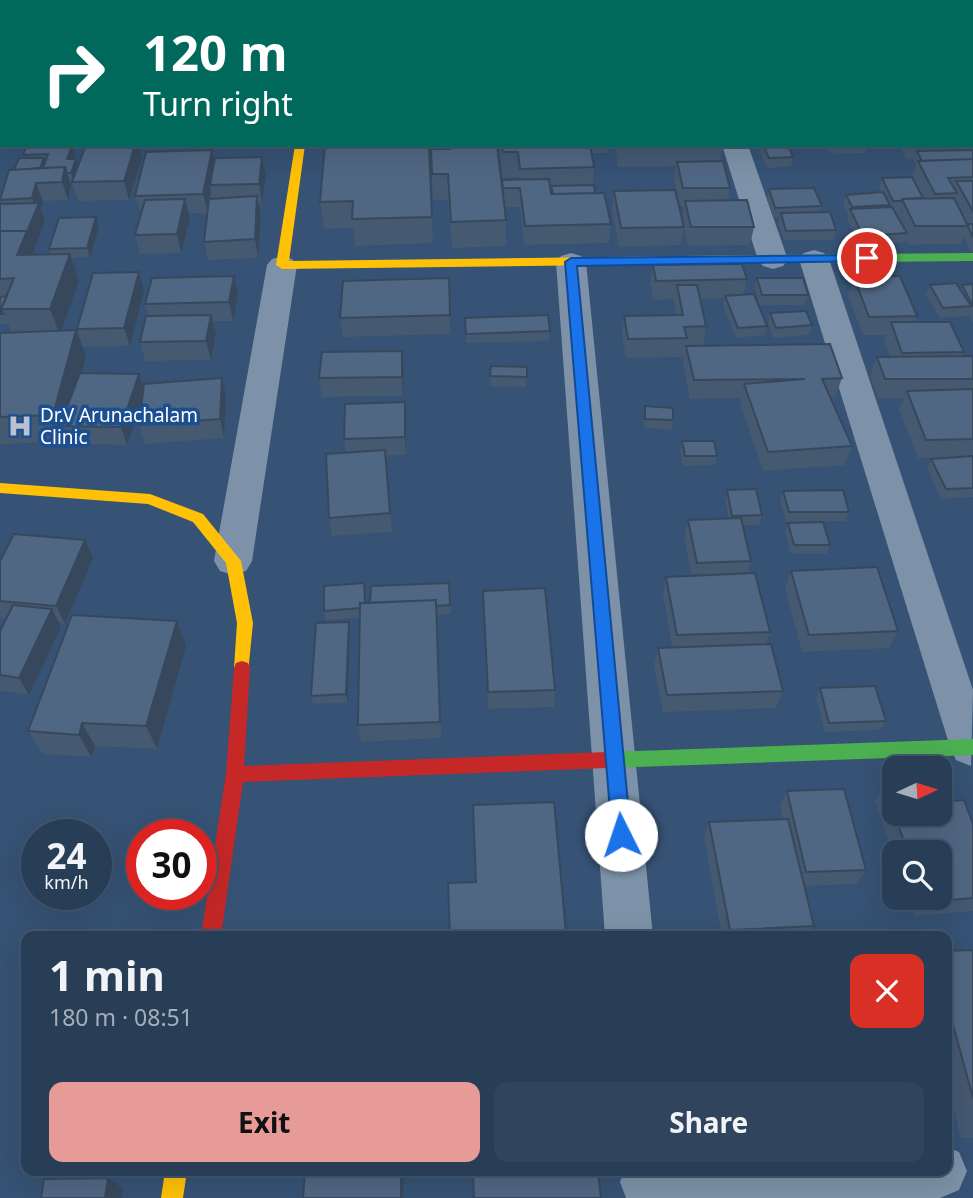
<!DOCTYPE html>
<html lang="en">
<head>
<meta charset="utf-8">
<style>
  body { margin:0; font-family:"Noto Sans",sans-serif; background:#30455d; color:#f1f3f6; height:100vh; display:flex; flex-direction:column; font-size:26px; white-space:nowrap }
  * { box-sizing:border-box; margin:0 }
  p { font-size:23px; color:#a5aeba }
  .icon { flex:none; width:38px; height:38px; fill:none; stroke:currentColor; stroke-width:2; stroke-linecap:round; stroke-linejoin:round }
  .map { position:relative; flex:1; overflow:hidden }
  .panel { position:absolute; left:21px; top:931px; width:931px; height:245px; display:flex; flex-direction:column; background:#283e57; border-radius:14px; box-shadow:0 7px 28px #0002,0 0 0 2px #44576d }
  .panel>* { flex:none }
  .top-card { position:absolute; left:0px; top:0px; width:973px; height:147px; box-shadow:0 7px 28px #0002,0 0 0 2px #44576d; background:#00695c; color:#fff; overflow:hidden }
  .needle { width:46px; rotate:86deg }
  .buttons { position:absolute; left:882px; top:756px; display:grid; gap:14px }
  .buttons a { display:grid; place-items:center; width:70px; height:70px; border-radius:14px; background:#283e57; box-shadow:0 7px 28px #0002,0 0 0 2px #44576d; font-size:35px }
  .speed { position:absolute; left:21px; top:819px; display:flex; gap:14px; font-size:35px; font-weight:700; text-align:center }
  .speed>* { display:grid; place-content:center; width:91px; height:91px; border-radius:50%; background:#283e57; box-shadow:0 7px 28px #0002,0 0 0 2px #44576d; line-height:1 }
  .speed small { font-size:18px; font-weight:400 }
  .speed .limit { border:10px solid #d22; background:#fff; color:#111 }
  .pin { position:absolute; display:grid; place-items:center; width:60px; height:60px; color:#fff; margin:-30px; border:4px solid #fff; border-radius:50%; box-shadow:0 2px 7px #0007 }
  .me { position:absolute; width:77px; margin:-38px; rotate:356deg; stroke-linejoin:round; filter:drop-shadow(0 0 5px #0008) }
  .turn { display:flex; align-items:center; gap:24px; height:147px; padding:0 28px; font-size:32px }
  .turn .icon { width:91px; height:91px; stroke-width:2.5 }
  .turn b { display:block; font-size:49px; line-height:60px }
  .round { display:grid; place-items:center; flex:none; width:74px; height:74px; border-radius:14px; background:#30455d }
  .summary { display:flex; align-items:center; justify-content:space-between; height:119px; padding:0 28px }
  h1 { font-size:42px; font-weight:700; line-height:52px }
  .cta { display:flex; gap:14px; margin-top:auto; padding:14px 28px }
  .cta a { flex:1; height:80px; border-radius:14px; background:#e69b98; color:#111; font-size:28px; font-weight:700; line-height:80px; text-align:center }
  .cta a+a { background:#30455d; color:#f1f3f6 }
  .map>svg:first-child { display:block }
</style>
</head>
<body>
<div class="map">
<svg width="973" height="1198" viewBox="0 0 973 1198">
  <rect width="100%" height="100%" fill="#365274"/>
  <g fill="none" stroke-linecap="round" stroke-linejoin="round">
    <!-- street -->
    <path fill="#7d92a8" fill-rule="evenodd" d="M0 0H13L2 2 0 12Z
      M308 0H330L307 2Z
      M676 0H698V2H676Z
      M915 0H937L938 2H916Z
      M971 40H973V54H971Z
      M971 80H973V97H971Z
      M722 145H748L788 260 783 266 773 269 763 266 758 260Z
      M814 250 824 253 829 259 973 690 971 766 956 760 950 747 799 259 804 253Z
      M571 253 581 256 586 262 653 936H605L556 262 561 256Z
      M282 256 292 259 297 265 252 561 246 571 233 575 220 571 214 561 267 265 272 259Z
      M947 1147 959 1152 967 1171 959 1190 940 1198H626L620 1182 624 1171H947Z"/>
    <!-- fast -->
    <path fill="#4caf50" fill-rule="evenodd" d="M973 253V261L760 263 754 259 760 255Z
      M973 739V755L608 768 602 765 599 760 602 755 608 752Z"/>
    <!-- slow -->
    <path fill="#ffc107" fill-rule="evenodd" d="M295 145H305L289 261 760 255 766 259 760 263 282 269 276 265Z
      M0 483 150 494 203 514 241 561 253 623 248 673 242 675 236 673 234 668 237 623 226 563 193 522 148 504 0 493Z
      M165 1171H187L183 1198H161Z"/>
    <!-- jam -->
    <path fill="#c62828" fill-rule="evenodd" d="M242 661 248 663 250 668 244 766 608 752 614 755 617 760 614 765 608 768 243 782 221 936H201L226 774 234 668 236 663Z"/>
  </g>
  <!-- wall -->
  <path fill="#455971" d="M199 0H258V2H199Z
    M359 0H438V2H359Z
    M509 0H673V2H510Z
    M840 0H923L924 2H839Z
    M954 0H973V42L971 39V2H955Z
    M0 62H2V119H0V124Z
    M971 103H973V251H971L964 237 961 244 908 245 906 239 904 243 860 245 847 219 848 214 843 205 846 195 882 193 879 187 882 178 912 177 916 165 914 161V159H906L899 145H971Z
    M178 145H214V146L178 147Z
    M325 145H442V149H449V145H497L502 186 518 180V177L503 178 499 145H608L607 153H591L594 167 593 185 595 193 611 224 609 243 524 245 520 207H505L506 220V246L452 248 448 200H433L432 173H430L433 243 355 246 353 228 324 229 320 202Z
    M615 145H723L720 161 730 188 728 200 754 227 750 245 688 246 684 228 681 245 619 247 612 210 614 191 682 219 684 207H681L674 181 676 166 618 167Z
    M760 145H825L789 147 793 157 791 166 767 168 759 150Z
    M826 145H868L866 153 831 154Z
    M72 146 75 156 74 159 78 166 142 158 129 200 78 201 72 182H71V185L68 200 43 201 41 209 45 221 34 250 36 255 51 254 49 249 96 217 99 227 90 257 71 258 79 281 62 330H76L86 356 81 373 139 374 143 389 226 396 224 438 145 444 139 425 142 401 127 445 67 444 65 438 64 442 0 444V333L11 332 8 324H0V204H2L0 200 14 170 24 158 23 155Z
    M212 150 214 161 262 157 266 175 262 203H258L261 215 258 258 208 260 204 242 208 213H189L190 218 181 253 140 254 135 235 141 214 135 196Z
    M769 189 822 206 820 212 836 230 833 240H784L778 223 780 217H773L767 199Z
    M653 265 747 279 743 295 767 326 765 335 736 338 723 306 724 298 700 299 706 326 703 345 686 346 684 357 626 358 622 335 624 316 676 315 674 304V299L653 300 650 284Z
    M854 277 917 316 915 322 964 352 962 356 973 358V497L941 499 927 468 931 459 943 458H918L899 409 904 398H878L870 376 877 357H890L884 341 886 335H863L848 296Z
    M449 278 450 334 343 337 340 318Z
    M757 278 808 295 805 305H759L755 288Z
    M973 284V323L968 314 967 316 940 318 926 295 930 285 960 289 962 285Z
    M144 291 130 346 83 347 77 329Z
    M238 295 233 321H213L216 334 211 360 145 361 140 342 149 316 145 304Z
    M770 313 812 325 809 335 773 338 768 323Z
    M465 318 550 331 549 341 466 343Z
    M686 346 842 378 835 397H830L852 446 845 465 763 471 740 403 741 398 690 399 683 364Z
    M527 367 526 387 490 386V376Z
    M404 370 403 396 322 397 319 378Z
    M645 406 673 420 672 430 644 428V416Z
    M406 421V455L386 456 392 532 332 536 329 518 346 453 344 439Z
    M682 441 717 456 715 465 683 466 680 451Z
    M727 490 762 515 759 525H742L751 561 748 574 770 632 766 644 783 691 776 708 663 712 654 665 658 648 672 647 663 595 666 577 692 576 684 538 688 520 729 518 725 499Z
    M783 491 849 512 846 521 786 522 780 500Z
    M788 523 830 545 826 554H791L785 532Z
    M93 558 65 624 59 623 61 627 29 695 0 691V631L6 618H0V561Z
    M791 571 898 631 889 648 802 652 785 589Z
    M449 583 451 614 437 615 441 738 361 742 358 725 360 618 325 620 324 611 365 592 366 603H370Z
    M483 591 555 690 554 707 488 709Z
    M350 631 348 703 313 704 311 696Z
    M186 646 157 749 95 746 91 757 43 754 28 731Z
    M820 688 886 721 881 730 825 732 816 697Z
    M884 785 973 824V911L914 916 908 898H940V852H894V856L875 801Z
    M787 791 866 870 856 884 804 886 814 926 807 936H722L704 837 709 822 783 819 780 806Z
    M566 933 565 936H450Z
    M973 950V1138H961L947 1083V951Z"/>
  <!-- shaded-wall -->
  <path fill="#38485c" d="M135 145H138L142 158 129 200 124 181Z
    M72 146 75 156 70 168 67 159Z
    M212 150 216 169 210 185 211 192 208 213 203 194Z
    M262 157 266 175 262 203 259 184Z
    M44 158 47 167 37 173Z
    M76 159 79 168 74 182 71 173Z
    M65 167 71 185 68 200 62 182Z
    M36 183 43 201 41 209 45 221 34 250 37 257 17 255 36 209 32 198Z
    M257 196 261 215 258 258 255 239Z
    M185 199 190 218 181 253 177 234Z
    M96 217 99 227 90 257 87 248Z
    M70 254 79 281 60 335 50 309Z
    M139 272 144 291 130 346 124 328Z
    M234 276 238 295 233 321 229 302Z
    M211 315 216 334 211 360 206 341Z
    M76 330 86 356 68 426H60L65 438 64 442 53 415Z
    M402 351 404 370 403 396 402 377Z
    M139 374 145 393 127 445 121 427Z
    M222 378 226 396 224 438 220 419Z
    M405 402 406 421V455L405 437Z
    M85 540 93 558 65 624 56 606Z
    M52 609 61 627 29 695 19 678Z
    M177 621 186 646 157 749 146 726Z
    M349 622 350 631 348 703 346 694Z
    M82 723 95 746 91 757 79 735Z
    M401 1171H404L403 1198H401Z
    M108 1178 123 1189 122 1198H105Z"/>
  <!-- building -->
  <path fill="#506783" stroke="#38485c" stroke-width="2" d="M94 0H143V2H93Z
    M199 0H252L199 2Z
    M712 0H760L761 2H712Z
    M767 0H817L818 2H768Z
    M850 0H923L924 2H851Z
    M964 0H973V14L971 11V2H965Z
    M0 62H2V80H0Z
    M0 85H2V110H0Z
    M971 103H973V121H971Z
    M971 127 973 130V139H971Z
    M86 145H135L124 181 72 182Z
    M325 145H442V147H429L432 217 352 219 353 201 320 202Z
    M450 145H497L506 220 451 222 448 174H432L431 149H450Z
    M502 145H590L594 167 520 169 518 152H503Z
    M763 145H788L793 157 769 158Z
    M72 146 67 159H76L71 173H67L65 167 43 168 48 154 23 155 26 147Z
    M212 150 203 194 135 196 146 152Z
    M973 150V159L922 161 917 151Z
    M262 157 259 184 210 185 215 158Z
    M19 158H44L40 168 14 170Z
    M973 159V177L948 178 957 193 935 194 918 161Z
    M723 161 730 188H683L677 162Z
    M65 167 62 182 36 183 32 198 0 200 9 170Z
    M912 177 923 198 902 199V201H893L882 178Z
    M549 179 551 194 604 193 611 224 525 226 520 188H503L502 180Z
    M956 181H973V211Z
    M594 185 595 193 553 194 551 186Z
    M814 188 822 206 775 208 769 189Z
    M675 190 684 227 621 228 614 191Z
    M883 192 890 205 852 207 846 195Z
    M257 196 255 239 204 242 209 199Z
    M954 198 968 226H915L902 199Z
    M185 199 177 234 135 235 145 200Z
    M747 200 754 227H691L685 201Z
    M39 203 27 232V231H0V204Z
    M892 207 907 233 863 236 850 209Z
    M830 212 836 230 786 231 781 213Z
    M96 217 87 248 49 249 59 218Z
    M968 224H973V237L968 227Z
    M0 231H27L17 255 70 254 50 309H1L14 278 0 279Z
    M742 264 747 279 656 281 653 265Z
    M139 272 124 328 77 329 93 273Z
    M234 276 229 302 145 304 152 278Z
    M900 276 917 316 869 317 854 277Z
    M449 278 450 315 340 318 343 281Z
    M757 278H803L808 295H762Z
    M956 283 971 306 943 308 930 285Z
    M973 284V306L962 285Z
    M677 285H697L706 326 684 327 687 338 628 339 624 316 683 315Z
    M754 294 767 326 738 328 725 296Z
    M7 296 1 309 3 314H0V297Z
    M806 311 812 325 776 328 770 313Z
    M211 315 206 341 140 342 146 316Z
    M548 315 550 331 466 334 465 318Z
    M891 322H950L964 352 902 353Z
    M76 330 53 415 0 417V333Z
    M830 344 842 378 822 379 852 446 768 452 744 384 805 379 694 380 686 346Z
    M402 351V377L319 378 322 352Z
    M972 356 973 358V379H885L877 357Z
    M491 366 527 367V377L490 376Z
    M80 373 139 374 121 427 60 426Z
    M222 378 220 419 139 425 144 384Z
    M973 389V439L926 440 907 391Z
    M405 402V437L344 439 345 404Z
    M645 406 673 408V420L645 419Z
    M682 441H714L717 456H685Z
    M385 450 390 513 329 518 326 454Z
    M973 456V488L946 489 931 459Z
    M756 489 762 515 732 516 727 490Z
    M843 490 849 512H789L783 491Z
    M741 518 751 561 697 563 688 520Z
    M823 522 830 545H794L788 523Z
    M14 534 85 540 56 606 0 601V561Z
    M877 567 898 631 809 635 791 571Z
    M755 573 770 632 677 635 666 577Z
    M364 583 365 603H360V608L324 611V586Z
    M449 583 450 605 436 606V600L370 603 371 586Z
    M545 588 555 690 488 692 483 591Z
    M436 600 440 722 358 725 360 603Z
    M13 605 52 609 19 678 0 675V631Z
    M72 615 177 621 146 726 82 723 79 735 28 731Z
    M349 622 346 694 311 696 316 623Z
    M771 644 783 691 667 695 658 648Z
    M875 686 886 721 829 723 820 688Z
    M884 785H894V813Z
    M844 789 866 870 806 872 787 791Z
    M964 800 973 824V898L925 902 924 898H940V852H908L894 814H940V802Z
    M554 802 566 933 483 936H450L448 883 476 882 473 805Z
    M788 819 814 926 730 930 709 822Z
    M973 950V1098L949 1010H947V951Z
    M305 1171H401V1198H303Z
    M473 1171H598L601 1198H474Z
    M108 1178 105 1198H41L44 1179Z"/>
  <!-- route -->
  <path fill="#1a73e8" stroke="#114b97" stroke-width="2" d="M867 255 872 256V261L577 266 631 835 628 841 621 844 615 841 612 835 565 262 571 258Z"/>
  <!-- icons -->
  <defs>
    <g id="hospital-bare" transform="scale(1.89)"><path d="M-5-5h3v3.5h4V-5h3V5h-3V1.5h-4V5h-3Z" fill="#b9c2ce" stroke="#1b4f8f" stroke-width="2.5" paint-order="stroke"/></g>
  </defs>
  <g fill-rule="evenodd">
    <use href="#hospital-bare" x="20" y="426"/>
  </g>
  <g text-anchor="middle" stroke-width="7" stroke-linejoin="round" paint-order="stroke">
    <!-- poi labels -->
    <g font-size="19" fill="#fff" stroke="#1b4f8f" text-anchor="start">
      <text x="40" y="422">Dr.V Arunachalam<tspan x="40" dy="22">Clinic</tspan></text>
    </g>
  </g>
</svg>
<div class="buttons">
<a><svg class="needle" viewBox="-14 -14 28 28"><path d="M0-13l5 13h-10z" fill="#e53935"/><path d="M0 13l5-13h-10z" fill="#a5aeba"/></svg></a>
<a><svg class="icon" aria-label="search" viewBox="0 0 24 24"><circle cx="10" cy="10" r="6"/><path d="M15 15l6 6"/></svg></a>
</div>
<div class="speed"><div>24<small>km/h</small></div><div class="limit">30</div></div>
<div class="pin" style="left:867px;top:258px;background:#d93025"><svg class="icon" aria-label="arrive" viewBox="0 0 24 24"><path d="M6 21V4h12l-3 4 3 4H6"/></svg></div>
<svg class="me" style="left:621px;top:835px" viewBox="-20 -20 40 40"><circle r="19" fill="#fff"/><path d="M0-13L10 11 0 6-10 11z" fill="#1a73e8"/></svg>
<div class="top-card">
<div class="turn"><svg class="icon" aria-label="right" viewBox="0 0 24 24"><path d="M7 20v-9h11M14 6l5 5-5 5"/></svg><div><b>120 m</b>Turn right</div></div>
</div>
<section class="panel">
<div class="summary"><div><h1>1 min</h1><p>180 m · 08:51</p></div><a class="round" style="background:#d93025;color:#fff"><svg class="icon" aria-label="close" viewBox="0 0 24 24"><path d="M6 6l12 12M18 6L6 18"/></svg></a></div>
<div class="cta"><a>Exit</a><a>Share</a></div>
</section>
</div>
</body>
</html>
